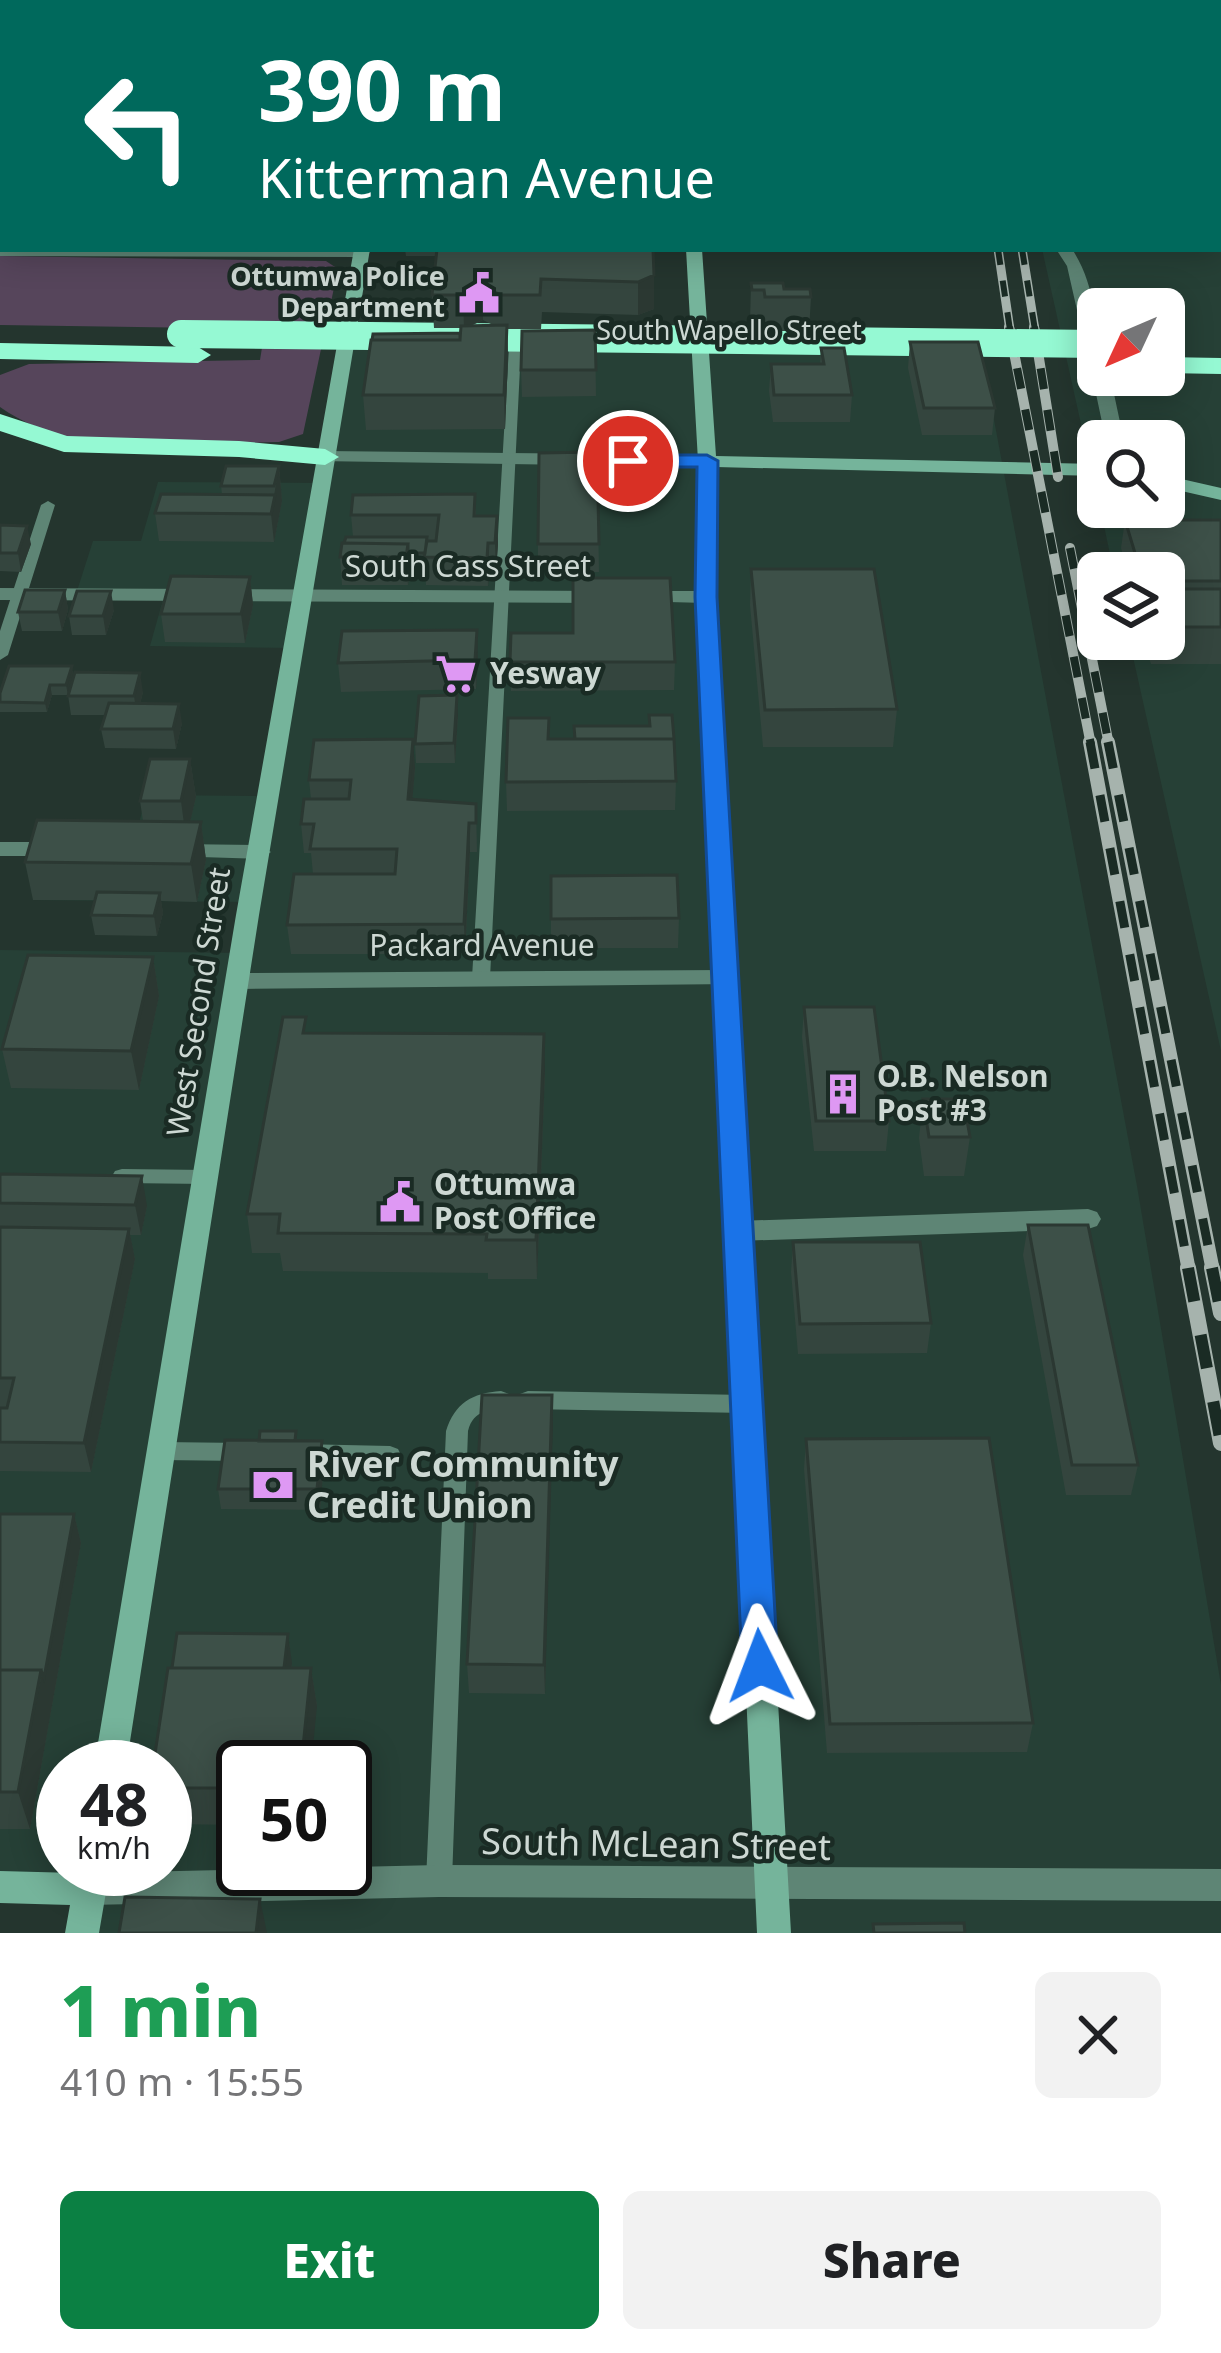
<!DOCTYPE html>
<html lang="en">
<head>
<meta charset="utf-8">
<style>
  body { margin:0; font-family:"Noto Sans",sans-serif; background:#f2f2f2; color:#202124; height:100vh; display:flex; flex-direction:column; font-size:45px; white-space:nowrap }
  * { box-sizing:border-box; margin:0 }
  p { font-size:39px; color:#757577 }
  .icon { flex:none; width:66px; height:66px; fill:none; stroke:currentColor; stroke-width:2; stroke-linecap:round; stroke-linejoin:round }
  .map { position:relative; height:1933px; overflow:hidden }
  .panel { display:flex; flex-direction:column; background:#fff; flex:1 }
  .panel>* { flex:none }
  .banner { position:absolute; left:0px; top:0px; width:1221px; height:252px; box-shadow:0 6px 30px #0003; background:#00695c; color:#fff; overflow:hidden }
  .needle { width:78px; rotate:226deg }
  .controls { position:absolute; left:1077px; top:288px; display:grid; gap:24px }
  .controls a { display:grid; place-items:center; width:108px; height:108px; border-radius:18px; background:#fff; box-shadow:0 6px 30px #0003; font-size:60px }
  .speed { position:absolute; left:36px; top:1740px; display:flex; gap:24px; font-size:60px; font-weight:700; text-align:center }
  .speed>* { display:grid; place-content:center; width:156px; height:156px; border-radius:50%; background:#fff; box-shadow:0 6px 30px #0003; line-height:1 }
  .speed small { font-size:30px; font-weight:400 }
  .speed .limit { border:6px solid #111; border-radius:18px; background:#fff; color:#111 }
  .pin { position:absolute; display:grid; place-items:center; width:102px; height:102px; color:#fff; margin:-51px; border:6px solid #fff; border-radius:50%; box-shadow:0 3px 12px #0007 }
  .me { position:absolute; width:132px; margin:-66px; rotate:357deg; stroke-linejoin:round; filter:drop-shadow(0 0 9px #0008) }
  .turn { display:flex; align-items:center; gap:42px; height:252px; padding:0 60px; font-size:54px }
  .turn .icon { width:156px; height:156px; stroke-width:2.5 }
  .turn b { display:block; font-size:84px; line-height:102px }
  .round { display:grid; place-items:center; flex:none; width:126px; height:126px; border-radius:18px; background:#f2f2f2 }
  .headline { display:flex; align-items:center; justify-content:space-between; height:204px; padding:0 60px }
  h1 { font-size:72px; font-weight:800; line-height:90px; color:#1e9e55 }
  .cta { display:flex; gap:24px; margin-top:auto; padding:24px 60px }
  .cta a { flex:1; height:138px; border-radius:18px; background:#0b8043; color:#fff; font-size:48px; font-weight:800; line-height:138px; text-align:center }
  .cta a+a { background:#f2f2f2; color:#202124 }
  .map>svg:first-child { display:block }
</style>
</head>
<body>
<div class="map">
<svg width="1221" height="1933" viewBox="0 0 1221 1933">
  <rect width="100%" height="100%" fill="#24352e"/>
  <!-- built -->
  <path fill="#264036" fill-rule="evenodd" d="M0 0H678V3H3L0 196Z
    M982 0H1221V1051L1129 639H1164V573H1114L1100 507H1164V441H1098V500L1042 249H1218V3ZM1098 309H1164V375H1098Z
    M350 346 981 350 1137 1186 1221 1685V1933H82L89 1889 0 1887V950L243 953 252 902 33 900 131 856 146 795 267 796 295 648 150 646 164 596 76 594 93 541H141L158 482 321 483ZM63 1767H165V1869H63ZM243 1767H345V1869H243Z"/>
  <!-- green -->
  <path fill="#56455b" d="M0 256 326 261 338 269 303 434 279 442C191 443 76 461 0 407V375L29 364 260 360 265 329 0 325Z"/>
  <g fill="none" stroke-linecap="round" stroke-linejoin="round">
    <!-- lane -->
    <path fill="#5e8575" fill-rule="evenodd" d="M534 0H544V3H534Z
      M0 162H3V168H0Z
      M515 343 521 347 490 978 481 984 472 978 509 347Z
      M48 501 55 505 8 655 0 660V631L41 505Z
      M122 1169 207 1170 214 1172 217 1177 214 1182 207 1184 122 1183 115 1181 112 1176 115 1171Z
      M501 1391 509 1394 512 1400 509 1406C490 1412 474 1408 468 1431L452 1881 448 1890 439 1893 430 1890 426 1881 446 1431C455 1403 472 1393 501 1391Z
      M528 1391 746 1395 754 1398 757 1404 754 1410 746 1413 528 1409 520 1406 517 1400 520 1394Z
      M161 1442 243 1443 251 1446 254 1452 251 1458 243 1461 161 1460 153 1457 150 1451 153 1445Z
      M299 1444 390 1446 398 1449 401 1455 398 1461 390 1464 299 1462 291 1459 288 1453 291 1447Z"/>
    <!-- street -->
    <path fill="#5e8575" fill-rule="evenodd" d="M0 246 368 249 370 252 362 257 0 256Z
      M1056 249H1072C1095 284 1098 327 1098 368L1089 363 1067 266Z
      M1098 370V375H1110L1124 441H1106L1092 375Z
      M325 451 707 455 716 461 707 467 318 461 316 457Z
      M0 588 604 591 614 597 604 603 0 600Z
      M638 591H706L716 597 706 603 631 601 628 597Z
      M0 842H58L69 849 58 856H0Z
      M176 844 260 845 271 852 260 859 168 856 165 851Z
      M725 970 734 972 737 978 734 984 239 989 227 981 239 973Z
      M1088 1209 1097 1212 1101 1219 1097 1226 1088 1229 738 1241 728 1238 725 1231 728 1224 738 1221Z
      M439 1865 1221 1869V1901L439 1897 90 1905 78 1900 73 1889 78 1878 90 1873Z"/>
    <!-- secondary -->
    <path fill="#75b49b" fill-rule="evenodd" d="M23 0H37L22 3Z
      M395 0H409L394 3Z
      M671 0H685V3H671Z
      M3 55V69H0V56Z
      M0 139H3V149H0Z
      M354 249H370L259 915 126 1767H94L236 915Z
      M686 249H702L716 456 1098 464V476L716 467V597L791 1933H757L696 597 698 461Z
      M1164 475 1221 488V500L1164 487Z
      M76 1869H110L99 1933H65L70 1905 0 1903V1871L75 1873Z"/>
    <!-- highway -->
    <path fill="#95f9d3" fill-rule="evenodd" d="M0 343 198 347 211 355 198 363 0 359Z
      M1164 357 1221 358V374L1164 373Z
      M0 414 67 436 239 441 325 449 339 457 325 465 239 457 64 452 0 431Z"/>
    <!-- rail-far3 casing -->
    <g stroke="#a6b3ad" stroke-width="9">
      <path id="rail-far3" d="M998 249 1010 330
        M1022 249 1035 330"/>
    </g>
    <!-- rail-far2 casing -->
    <g stroke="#a6b3ad" stroke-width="10">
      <path id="rail-far2" d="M1009 327 1091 745
        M1034 327 1058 477
        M1070 548 1109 745"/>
    </g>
    <!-- rail-far1 casing -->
    <g stroke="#a6b3ad" stroke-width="14">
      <path id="rail-far1" d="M1090 742 1189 1271
        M1108 742 1213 1271"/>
    </g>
    <!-- rail casing -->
    <g stroke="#a6b3ad" stroke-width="16">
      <path id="rail" d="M1188 1268 1221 1443
        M1212 1268 1221 1313"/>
    </g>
    <!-- rail-far3 -->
    <use href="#rail-far3" stroke="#1a2b24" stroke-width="6" stroke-dasharray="16" stroke-linecap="butt"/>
    <!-- rail-far2 -->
    <use href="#rail-far2" stroke="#1a2b24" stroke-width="8" stroke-dasharray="21" stroke-linecap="butt"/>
    <!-- rail-far1 -->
    <use href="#rail-far1" stroke="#1a2b24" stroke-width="9" stroke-dasharray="27" stroke-linecap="butt"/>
    <!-- rail -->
    <use href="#rail" stroke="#1a2b24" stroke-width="12" stroke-dasharray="34" stroke-linecap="butt"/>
    <!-- highway-bridge -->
    <path stroke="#95f9d3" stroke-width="28" d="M181 334 1098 344"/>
  </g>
  <!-- wall -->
  <path fill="#34453e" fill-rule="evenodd" d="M1218 6 1221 13V91H1218Z
    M1218 157H1221V207L1218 200Z
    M405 249H653L654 309 638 315 542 312 541 329H507L508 359 505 429 366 430 363 395 460 333V328H434L432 295 436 256H406ZM483 320 495 326H471Z
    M751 283 811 297 809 331H763L762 323H750Z
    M595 330 596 396 522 397 521 370Z
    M910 342 995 408 992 435H922L908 368Z
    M821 348 852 395 850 422H773L769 391 771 364H820Z
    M597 452 599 572H538V544Z
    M279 466 282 501 274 542 159 541 155 513 222 494 221 486Z
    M475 494 476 516H497L498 544 496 571H490L488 586 426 585 425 572H410L408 585H342L340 557 344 543 353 537 351 515Z
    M1125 520H1221V664H1151L1143 639H1164V573H1128L1121 548Z
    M0 525 31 544 21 572 0 571Z
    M751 569 897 709 893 747H763L750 605Z
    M250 577 253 605 245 643 165 642 161 614Z
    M65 590 68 610 62 631H22L18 612Z
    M114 610 106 635H72L69 616Z
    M573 633 675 662 674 690 511 691 510 662Z
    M478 659 476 689 341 692 338 663Z
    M74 676 143 692 140 704 182 723 176 749 105 748 101 729 105 715H71L68 695H52L47 712H0V693Z
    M458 715 455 763H416L415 744Z
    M549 718V739L676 781 675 810 507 811 506 782Z
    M190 759 196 797 190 822H201L206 860 197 902 161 901 163 913 157 936 95 935 91 915 95 900H33L25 862 143 821 140 801Z
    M415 768 412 799 476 804 477 852H470L465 954H291L287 925 313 874 311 853H304L301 824 311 799 309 780Z
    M679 918 678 948H551V919Z
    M153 957 159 996 139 1090 11 1088 2 1049Z
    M804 1007 889 1121 886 1151H814L802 1037Z
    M307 1033 545 1072 537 1279H488V1273L283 1271 280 1253H252L247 1214Z
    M923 1099 970 1137 964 1176H924L919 1138Z
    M0 1174 147 1206 141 1235H130L135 1259 91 1472 0 1471Z
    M1028 1225 1138 1465 1131 1495H1066L1023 1255Z
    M793 1242 931 1323 927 1353 798 1354 791 1272Z
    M552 1395 545 1694 469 1693 467 1664Z
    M806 1439 1033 1723 1027 1752 827 1753 804 1469Z
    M297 1441H322L324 1462 320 1510 221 1509 218 1489Z
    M0 1514H74L81 1543 30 1829H0Z
    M288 1634 292 1668H311L317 1706 243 1767V1825L165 1824V1767Z"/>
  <!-- shaded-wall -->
  <path fill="#2b3832" d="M654 275V309L638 315V282Z
    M482 287 483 320 464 328 463 295Z
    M507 325 508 359 505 429 504 395Z
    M279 466 282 501 274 542 271 514Z
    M497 516 498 544 496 571 495 543Z
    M27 526 31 544 21 572 18 553Z
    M488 543 490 571 488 586 487 558Z
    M408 544 410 572 408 585 406 557Z
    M250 577 253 605 245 643 241 614Z
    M65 590 68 610 62 631 58 612Z
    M111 591 114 610 106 635 103 616Z
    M477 630 478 659 476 689 475 660Z
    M72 666 74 676 68 695 66 685Z
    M140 673 143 692 137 716 134 696Z
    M50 685 52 695 47 712 45 703Z
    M457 695 458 715 455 763 454 743Z
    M179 704 182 723 176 749 173 729Z
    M413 739 415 768 410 828 408 799Z
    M190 759 196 797 186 839 181 801Z
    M201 822 206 860 197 902 191 864Z
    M469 823 470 852 465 954 464 924Z
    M160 893 163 913 157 936 154 916Z
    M153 957 159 996 139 1090 131 1051Z
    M544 1034 545 1072 537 1279 536 1240Z
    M142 1176 147 1206 141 1235 135 1205Z
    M129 1229 135 1259 91 1472 84 1443Z
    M552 1395 553 1425 545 1694 544 1665Z
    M322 1441 324 1462 320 1510 317 1489Z
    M74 1514 81 1543 30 1829 18 1792Z
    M288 1634 292 1663 287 1706 283 1677Z
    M311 1668 317 1706 311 1767H301Z
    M260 1899 267 1933H256Z"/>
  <!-- building -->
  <path fill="#3d5048" stroke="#2b3832" stroke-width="3" d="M36 0H113L111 3H34Z
    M206 0H324L323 3H205Z
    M474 0H530V3H474Z
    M542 0H651L652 3H542Z
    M842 0H878V3H843Z
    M1076 0H1215L1216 3H1077Z
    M1218 6 1221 13V60H1218Z
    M437 249H653L654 275 638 282 541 279 540 295H501L482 287 463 295H432Z
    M751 283H783L784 289H810L811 297H765L764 290H752Z
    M507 325 504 395H363L371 340H460L461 326Z
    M595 330 596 370H521L522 331Z
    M460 333V340H372L373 334Z
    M910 342H978L995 408H924Z
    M821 348H844L852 395H774L771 364H824Z
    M597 452 599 544H538L539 453Z
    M226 466H279L274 486H221Z
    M161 494 275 495 271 514 155 513Z
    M475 494 474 516H497L495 543H488L487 558 424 557 427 541H436L439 515H351L353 495Z
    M1125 520H1221V581H1164V573H1141Z
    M0 525 27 526 18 553H0Z
    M346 537H427L425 553H408V544L344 543Z
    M342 543 408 544 406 557H340Z
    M751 569H874L897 709 765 710Z
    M171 576 250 577 241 614H161Z
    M573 578H670L675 662H510L511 633H573Z
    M1164 589H1221V627H1164Z
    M25 590H65L58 612H18Z
    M77 591H111L103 616H69Z
    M477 630 475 660 338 663 342 631Z
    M9 666H72L66 685H50L45 703 0 702V693Z
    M75 672 140 673 134 696H68Z
    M457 695 454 743 415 744 419 696Z
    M109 703 179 704 173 729H101Z
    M649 715H672L674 739H575L574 726H650Z
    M508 718H549L548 739H674L676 781 506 782Z
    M413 739 408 799 476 804V823H469L464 924 287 925 294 874H395L397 849H310L314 824H301L304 799H349L351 780H309L314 740Z
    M150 759H190L181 801H140Z
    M37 820 201 822 191 864 25 862Z
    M677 875 679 918 551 919V876Z
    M97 892 160 893 154 916 91 915Z
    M28 955 153 957 131 1051 2 1049Z
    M804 1007H874L889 1121H816Z
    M283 1017H306L303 1033 544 1034 536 1240H486L487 1234 278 1233 280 1214H247Z
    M923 1099H963L970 1137H929Z
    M0 1174 142 1176 135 1205 0 1203Z
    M1028 1225H1088L1138 1465H1072Z
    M0 1227 129 1229 84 1443 0 1442V1408H7L14 1378H0Z
    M793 1242H920L931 1323 800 1324Z
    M482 1395H552L544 1665 467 1664Z
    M260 1431H296L295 1441H259Z
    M989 1438 1033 1723 830 1724 806 1439Z
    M225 1440 322 1441 317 1489H218Z
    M0 1514H74L44 1678 41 1670H0Z
    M177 1633 288 1634 284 1668H172Z
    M168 1668H311L301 1767H243V1788H165V1767H153Z
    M0 1670H41L18 1792H0Z
    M125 1897 260 1899 256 1933H119Z
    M964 1923 965 1933H874L873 1924Z"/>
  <!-- route -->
  <path fill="#1a73e8" stroke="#114b97" stroke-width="3" d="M707 455 718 461 717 597 778 1666 773 1678 760 1682 747 1678 742 1666 695 597 697 467H628L617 461 628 455Z"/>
  <!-- icons -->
  <defs>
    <g id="civic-bare" transform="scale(3.24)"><path d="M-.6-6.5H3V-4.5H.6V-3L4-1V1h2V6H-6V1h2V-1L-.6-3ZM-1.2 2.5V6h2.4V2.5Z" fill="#de98f3" stroke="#1a2b24" stroke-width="2.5" paint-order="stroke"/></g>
    <g id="supermarket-bare" transform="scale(3.24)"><path d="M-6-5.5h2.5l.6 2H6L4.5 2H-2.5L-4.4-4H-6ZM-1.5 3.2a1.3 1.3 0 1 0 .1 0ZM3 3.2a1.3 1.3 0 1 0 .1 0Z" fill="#de98f3" stroke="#1a2b24" stroke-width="2.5" paint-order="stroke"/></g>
    <g id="building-bare" transform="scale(3.24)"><path d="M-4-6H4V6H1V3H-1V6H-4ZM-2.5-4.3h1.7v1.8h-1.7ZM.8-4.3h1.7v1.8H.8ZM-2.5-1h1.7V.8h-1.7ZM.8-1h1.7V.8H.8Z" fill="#de98f3" stroke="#1a2b24" stroke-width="2.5" paint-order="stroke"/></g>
    <g id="bank-bare" transform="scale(3.24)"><path d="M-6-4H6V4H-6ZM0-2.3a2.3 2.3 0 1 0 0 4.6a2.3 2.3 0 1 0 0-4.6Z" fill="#de98f3" stroke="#1a2b24" stroke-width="2.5" paint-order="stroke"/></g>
  </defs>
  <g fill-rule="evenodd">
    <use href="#civic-bare" x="479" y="293"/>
    <use href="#supermarket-bare" x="456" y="674"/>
    <use href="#building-bare" x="843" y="1094"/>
    <use href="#civic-bare" x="400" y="1202"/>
    <use href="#bank-bare" x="273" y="1485"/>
  </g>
  <g text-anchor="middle" stroke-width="9" stroke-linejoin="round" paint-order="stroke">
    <!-- far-poi labels -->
    <g font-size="27" font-weight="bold" fill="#cdd8d3" stroke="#1a2b24" text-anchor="end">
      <text x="445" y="286">Ottumwa Police<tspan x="445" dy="31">Department</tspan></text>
    </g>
    <!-- far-street labels -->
    <g font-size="27" fill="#cdd8d3" stroke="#1a2b24">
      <text x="729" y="340">South Wapello Street</text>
    </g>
    <!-- street labels -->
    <g font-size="30" fill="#cdd8d3" stroke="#1a2b24">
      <text x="468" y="577">South Cass Street</text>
      <text x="482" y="956">Packard Avenue</text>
      <text transform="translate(199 1002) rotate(-81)" y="10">West Second Street</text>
    </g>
    <!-- poi labels -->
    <g font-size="30" font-weight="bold" fill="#cdd8d3" stroke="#1a2b24" text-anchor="start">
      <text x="490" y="684">Yesway</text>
      <text x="877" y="1087">O.B. Nelson<tspan x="877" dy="34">Post #3</tspan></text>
      <text x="434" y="1195">Ottumwa<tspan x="434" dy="34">Post Office</tspan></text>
    </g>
    <!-- near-poi labels -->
    <g font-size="36" font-weight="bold" fill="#cdd8d3" stroke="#1a2b24" text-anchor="start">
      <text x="307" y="1477">River Community<tspan x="307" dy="41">Credit Union</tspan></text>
    </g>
    <!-- near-street labels -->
    <g font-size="36" fill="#cdd8d3" stroke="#1a2b24">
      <text transform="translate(656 1844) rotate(1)" y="13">South McLean Street</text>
    </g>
  </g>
</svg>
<div class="controls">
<a><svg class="needle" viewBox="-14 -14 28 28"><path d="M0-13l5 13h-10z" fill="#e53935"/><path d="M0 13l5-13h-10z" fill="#757577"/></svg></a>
<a><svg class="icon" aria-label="search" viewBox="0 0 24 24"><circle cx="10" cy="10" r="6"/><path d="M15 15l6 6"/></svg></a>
<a><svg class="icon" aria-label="layers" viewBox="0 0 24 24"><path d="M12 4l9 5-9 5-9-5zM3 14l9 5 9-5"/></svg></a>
</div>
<div class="speed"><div>48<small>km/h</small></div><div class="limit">50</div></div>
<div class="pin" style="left:628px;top:461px;background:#d93025"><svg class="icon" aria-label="arrive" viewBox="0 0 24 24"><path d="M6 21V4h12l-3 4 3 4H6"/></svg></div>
<svg class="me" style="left:760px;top:1666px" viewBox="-20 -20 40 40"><path d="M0-17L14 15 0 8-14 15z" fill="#1a73e8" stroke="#fff" stroke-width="4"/></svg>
<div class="banner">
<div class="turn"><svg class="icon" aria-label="left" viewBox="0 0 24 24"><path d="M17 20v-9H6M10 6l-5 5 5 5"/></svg><div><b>390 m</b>Kitterman Avenue</div></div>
</div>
</div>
<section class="panel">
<div class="headline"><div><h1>1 min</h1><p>410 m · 15:55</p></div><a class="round"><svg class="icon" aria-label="close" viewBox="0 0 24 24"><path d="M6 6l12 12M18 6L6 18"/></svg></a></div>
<div class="cta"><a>Exit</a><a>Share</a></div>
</section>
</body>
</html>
